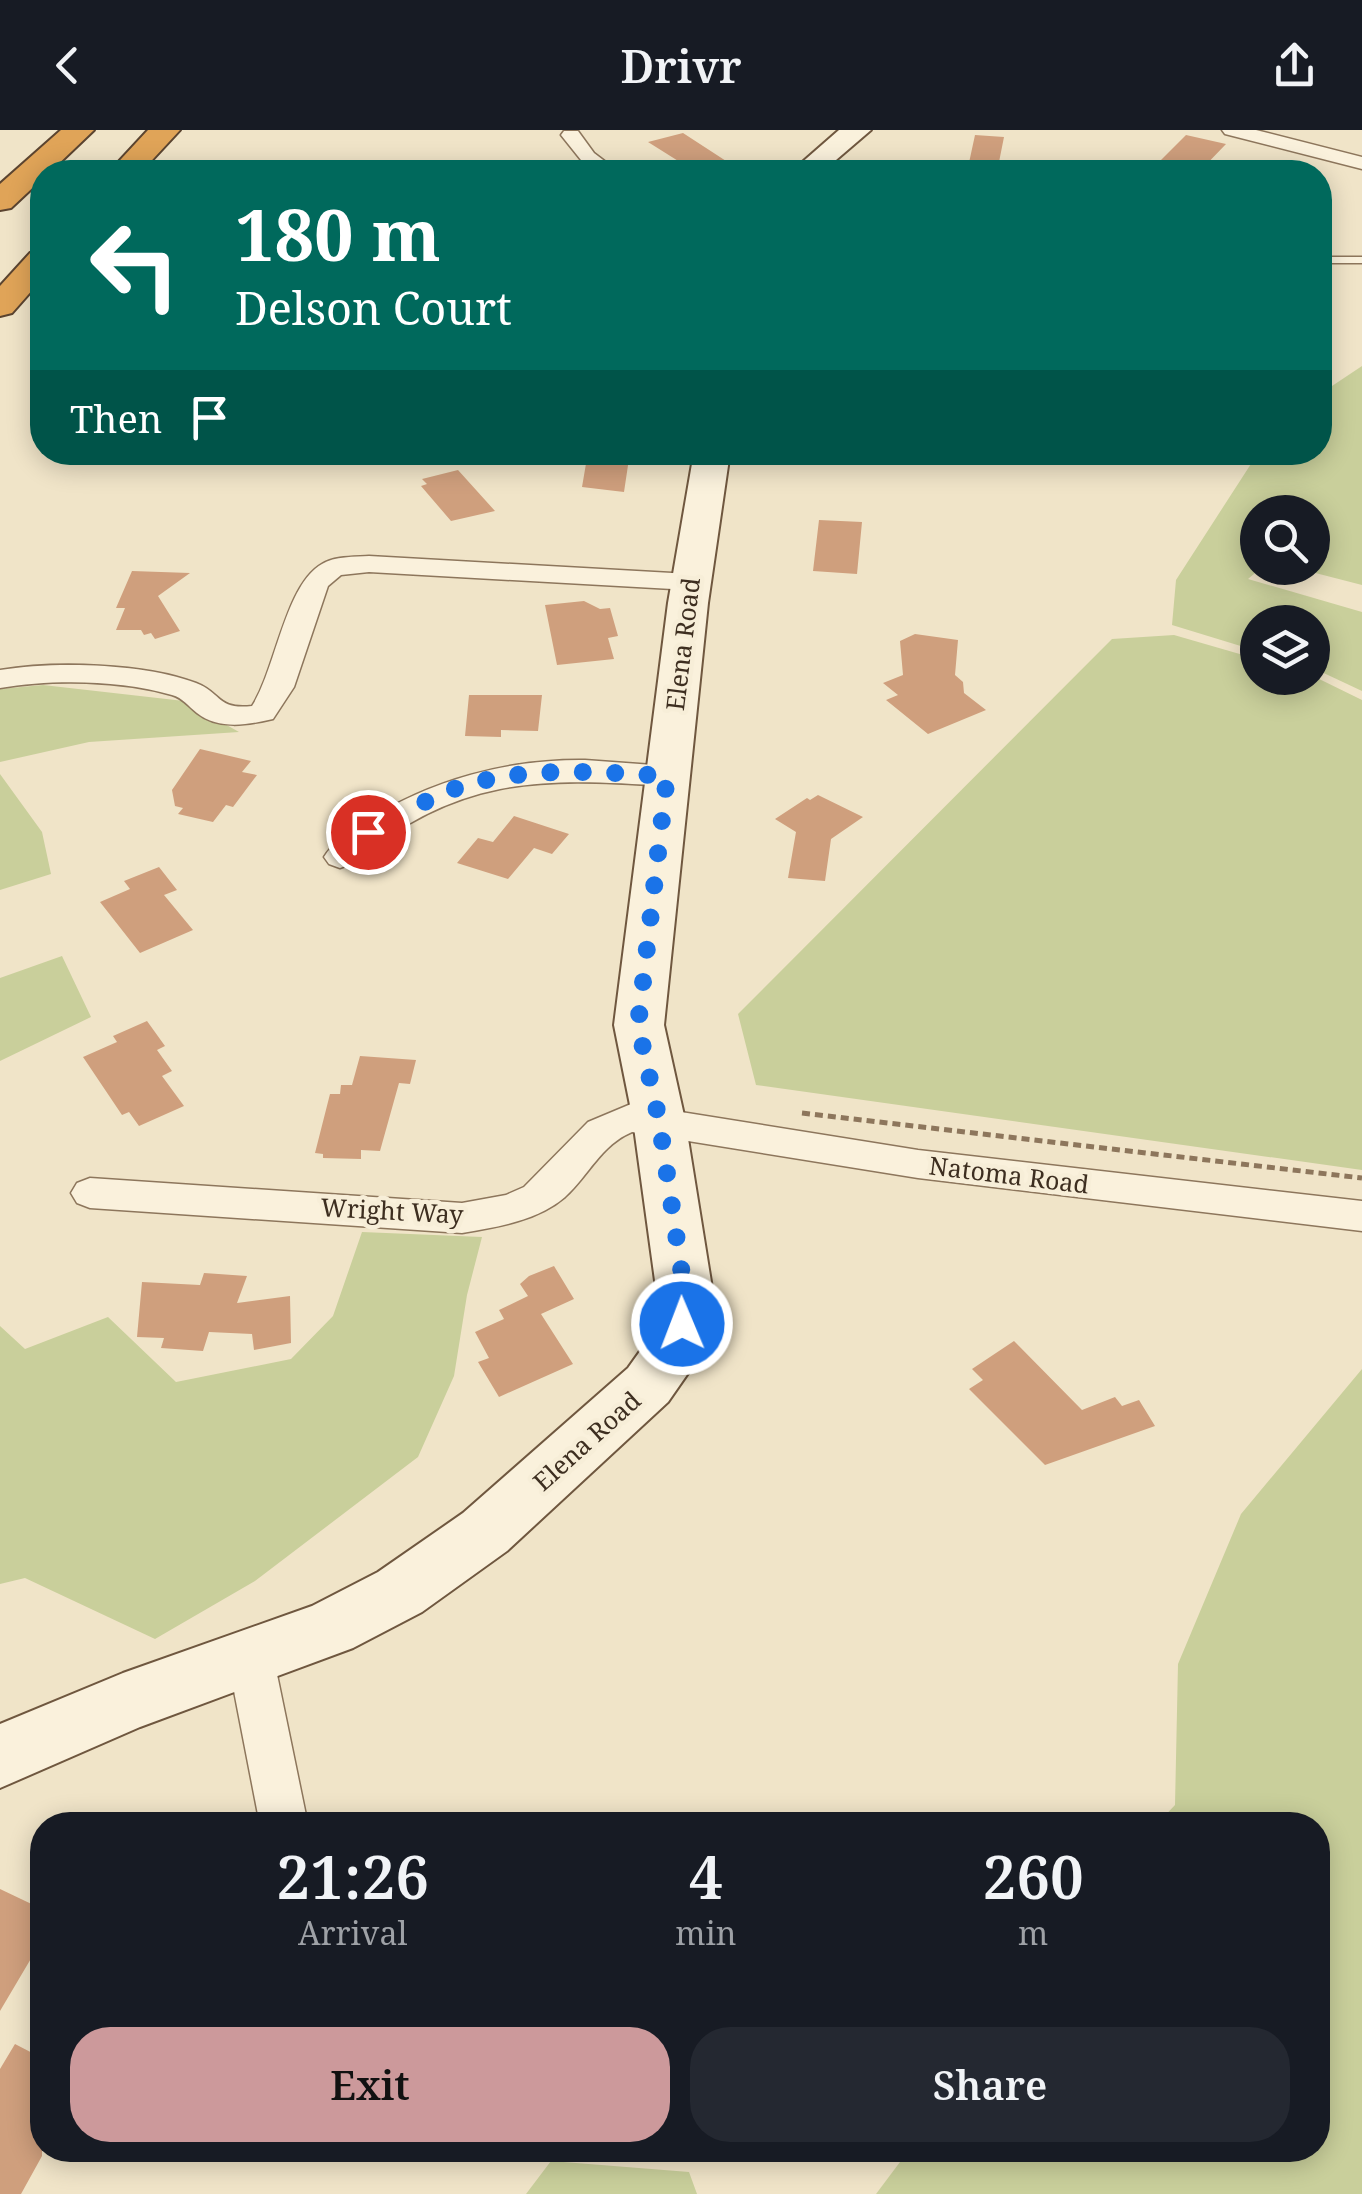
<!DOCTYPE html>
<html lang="en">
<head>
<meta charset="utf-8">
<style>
  body { margin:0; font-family:"Noto Serif",serif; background:#242831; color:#f1f3f6; height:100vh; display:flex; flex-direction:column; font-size:38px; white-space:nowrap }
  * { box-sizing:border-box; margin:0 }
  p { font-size:32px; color:#9ea1a6 }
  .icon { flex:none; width:55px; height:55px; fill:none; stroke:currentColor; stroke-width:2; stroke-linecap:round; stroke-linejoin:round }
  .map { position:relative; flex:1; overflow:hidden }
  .panel { position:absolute; left:30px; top:1682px; width:1300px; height:350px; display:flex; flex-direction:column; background:#171b24; border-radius:40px; box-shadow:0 5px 25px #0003 }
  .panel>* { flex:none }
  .guide { position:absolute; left:30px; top:30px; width:1302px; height:305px; border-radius:40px; box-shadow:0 5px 25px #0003; background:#00695c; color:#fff; overflow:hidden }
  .buttons { position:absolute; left:1240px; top:365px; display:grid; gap:20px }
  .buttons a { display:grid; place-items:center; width:90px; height:90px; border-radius:50%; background:#171b24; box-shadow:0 5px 25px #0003; font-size:50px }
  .pin { position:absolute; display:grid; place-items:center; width:85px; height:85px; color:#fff; margin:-42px; border:5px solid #fff; border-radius:50%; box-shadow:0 2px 10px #0007 }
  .me { position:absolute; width:110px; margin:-55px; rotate:359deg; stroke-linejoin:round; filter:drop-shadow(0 0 8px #0008) }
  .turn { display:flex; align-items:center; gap:35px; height:210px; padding:0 40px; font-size:45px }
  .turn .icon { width:130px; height:130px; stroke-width:2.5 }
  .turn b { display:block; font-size:70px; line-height:85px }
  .then { display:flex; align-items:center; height:95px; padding:0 40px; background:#0003; gap:20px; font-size:38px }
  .eta { display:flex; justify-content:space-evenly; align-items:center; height:170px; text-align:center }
  .eta b { font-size:60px; font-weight:600; line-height:70px }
  .button { display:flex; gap:20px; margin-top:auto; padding:20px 40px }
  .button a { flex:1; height:115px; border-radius:40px; background:#cc999b; color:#111; font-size:40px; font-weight:600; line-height:115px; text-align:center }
  .button a+a { background:#242831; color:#f1f3f6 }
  header { display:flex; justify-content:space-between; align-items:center; height:130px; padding:0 40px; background:#171b24; font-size:45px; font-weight:600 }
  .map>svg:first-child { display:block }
</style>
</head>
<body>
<header><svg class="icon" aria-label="back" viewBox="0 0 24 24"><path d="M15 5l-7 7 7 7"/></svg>Drivr<svg class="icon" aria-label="share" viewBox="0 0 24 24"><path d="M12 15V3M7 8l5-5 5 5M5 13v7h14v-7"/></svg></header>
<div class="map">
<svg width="1362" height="2064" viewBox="0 0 1362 2064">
  <rect width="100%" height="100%" fill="#f0e4c8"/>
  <!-- green -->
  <path fill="#c9cf9b" d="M1362 236V455L1296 438H1312V382H1258V438H1261L1248 449 1362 482V561L1313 538 1312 492H1258L1257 521 1172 495 1176 450 1258 323 1320 322V264Z
    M1174 505 1257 529 1258 548 1313 546 1362 570V1040L756 955 738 884 1112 509Z
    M43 555 184 571 239 602 89 612 0 632V559Z
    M0 644 42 702 51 744 0 760Z
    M62 826 91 887 0 931V848Z
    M362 1102 482 1107 467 1165 454 1246 418 1327 255 1451 155 1509 25 1448 0 1454V1196L25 1219 108 1187 176 1252 291 1229 333 1186Z
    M1362 1239V2064H876L909 2020H1318V1695H1156L1175 1675 1178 1534 1241 1384Z
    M551 2031 689 2042 697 2064H526Z"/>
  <!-- building -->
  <path fill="#cf9f7d" d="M683 3 743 42 683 34 648 12Z
    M975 5 1004 7 997 42H967Z
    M1186 5 1226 14 1199 42H1149Z
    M588 322H630L624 362 582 357Z
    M458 340 495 381 451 391 421 356 427 354 422 349Z
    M819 390 862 392 857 444 813 441Z
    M132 441 190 443 158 466 180 501 155 509 151 503 144 505 141 500H116L125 478H116Z
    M584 471 600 479 610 478 618 506 608 508 614 529 557 535 545 475Z
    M915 504 958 510 955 545 963 552 964 563 986 580 928 604 886 570 898 565 883 553 903 545 900 511Z
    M469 565H542L538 601 501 600V607L465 606Z
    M200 619 251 631 242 642 257 645 233 677 226 675 213 692 178 684 183 678 175 676 172 660Z
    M818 665 863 687 831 709 825 751 788 748 796 702 775 689 807 668 810 670Z
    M514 686 569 704 552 724 534 718 508 749 457 733 478 708 493 712Z
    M159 737 177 760 164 765 193 800 140 823 100 772 130 759 124 751Z
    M147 891 165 916 157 920 172 941 162 946 184 976 139 996 129 982 122 985 83 927 117 912 113 906Z
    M360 926 416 930 410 954 399 953 380 1021 361 1020V1029L323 1028V1024L315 1023 330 964H340L341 955H352Z
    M554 1136 574 1169 541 1184 573 1234 499 1267 478 1232 489 1228 475 1202 504 1189 499 1180 528 1166 520 1154 529 1146Z
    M204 1143 247 1146 237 1173 290 1166 291 1213 254 1220 252 1204 209 1202 203 1221 161 1218 164 1208 137 1207 142 1152 200 1155Z
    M1014 1211 1082 1280 1115 1267 1122 1276 1139 1270 1155 1296 1045 1335 969 1259 983 1250 972 1239Z
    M0 1759 42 1779V1810L0 1881Z
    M15 1914 42 1928V2026L21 2064H0V1939Z"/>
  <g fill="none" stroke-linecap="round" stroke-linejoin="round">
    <!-- lane casing -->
    <g stroke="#8d765c" stroke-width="3">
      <path id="lane" d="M1320 127H1362V133H1320Z"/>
    </g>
    <!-- street casing -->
    <g stroke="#8d765c" stroke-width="3">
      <path id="street" d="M1222 0H1256L1362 27V39L1225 4Z
        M564 1H578L594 23 619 42 589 40 561 5Z
        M369 426 690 444 704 452 690 460 369 442 341 445 328 456 294 557 273 589C248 595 218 600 197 583 188 576 183 568 172 565 120 550 53 549 0 558V540C54 531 145 533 196 553 222 563 217 580 252 576 276 539 285 455 322 434 334 426 355 427 369 426Z
        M585 630 667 636 678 639 683 646 678 653 667 656C535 647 459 647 351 734L340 738 329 734 324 727C333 712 350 702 365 692 430 650 508 629 585 630Z
        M631 974 918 1020 1362 1071V1101L918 1048 632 1002C601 1015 589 1045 565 1067 537 1091 497 1097 462 1103L90 1078 77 1073 71 1063 77 1053 90 1048 462 1073 506 1065 524 1057 588 992Z
        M250 1504 266 1510 273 1525 308 1695H260L227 1525 234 1510Z"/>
    </g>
    <!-- secondary casing -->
    <g stroke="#6f573f" stroke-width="4">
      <path id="secondary" d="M839 0H871L822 42H791Z
        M694 322H730L708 473 664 895 685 990 712 1158 710 1194 693 1236 668 1272 507 1421 422 1482 353 1518 140 1597 0 1658V1594L123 1543 312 1476 378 1442 463 1383 628 1238 648 1210 654 1194 656 1158 633 990 614 895 668 473Z"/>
    </g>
    <!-- highway casing -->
    <g stroke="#5b4430" stroke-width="4">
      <path id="highway" d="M61 0H94L50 42H42V49L11 78 0 80V54Z
        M148 0H180L141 42H109Z
        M42 120V149L12 183 0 186V156L30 123Z"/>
    </g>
    <!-- path -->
    <path stroke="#8d765c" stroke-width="5" stroke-dasharray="8 5" stroke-linecap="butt" d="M802 983 1362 1048"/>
    <!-- lane -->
    <use href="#lane" fill="#faf1dc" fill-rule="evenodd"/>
    <!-- street -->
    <use href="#street" fill="#faf1dc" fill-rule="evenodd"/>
    <!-- secondary -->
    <use href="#secondary" fill="#faf1dc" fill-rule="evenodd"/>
    <!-- highway -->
    <use href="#highway" fill="#e0a458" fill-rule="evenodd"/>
  </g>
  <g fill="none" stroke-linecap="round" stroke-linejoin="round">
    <!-- route -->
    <path stroke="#1a73e8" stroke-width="18" stroke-dasharray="0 32.4" d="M368 702C399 687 432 665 466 655 533 636 599 642 667 646L638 895 659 990 684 1158 682 1194"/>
  </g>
  <g text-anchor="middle" stroke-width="9" stroke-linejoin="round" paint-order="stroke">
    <!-- street labels -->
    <g font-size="25" fill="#3d2e20" stroke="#f7eed8">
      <text transform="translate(683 514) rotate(-83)" y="9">Elena Road</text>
      <text transform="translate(1009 1045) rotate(7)" y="9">Natoma Road</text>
      <text transform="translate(392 1081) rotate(3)" y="9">Wright Way</text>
      <text transform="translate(587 1311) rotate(-42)" y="9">Elena Road</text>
    </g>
  </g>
</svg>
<div class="buttons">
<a><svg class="icon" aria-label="search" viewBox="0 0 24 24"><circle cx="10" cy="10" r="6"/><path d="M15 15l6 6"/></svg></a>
<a><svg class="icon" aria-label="layers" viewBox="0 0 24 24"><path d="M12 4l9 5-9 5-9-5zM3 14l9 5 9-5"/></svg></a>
</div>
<div class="pin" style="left:368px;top:702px;background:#d93025"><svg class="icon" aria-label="arrive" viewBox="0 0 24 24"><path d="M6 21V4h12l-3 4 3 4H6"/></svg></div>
<svg class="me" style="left:682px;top:1194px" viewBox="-20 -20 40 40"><circle r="17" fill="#1a73e8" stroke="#fff" stroke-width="3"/><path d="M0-11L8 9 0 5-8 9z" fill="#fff"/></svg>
<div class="guide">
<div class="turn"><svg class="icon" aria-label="left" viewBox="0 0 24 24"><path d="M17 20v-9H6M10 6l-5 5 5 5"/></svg><div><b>180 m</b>Delson Court</div></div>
<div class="then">Then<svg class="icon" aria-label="arrive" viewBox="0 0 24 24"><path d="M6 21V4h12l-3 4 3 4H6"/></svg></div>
</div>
<section class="panel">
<div class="eta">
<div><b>21:26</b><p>Arrival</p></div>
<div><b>4</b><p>min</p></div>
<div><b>260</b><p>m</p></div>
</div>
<div class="button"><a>Exit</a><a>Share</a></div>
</section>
</div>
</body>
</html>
